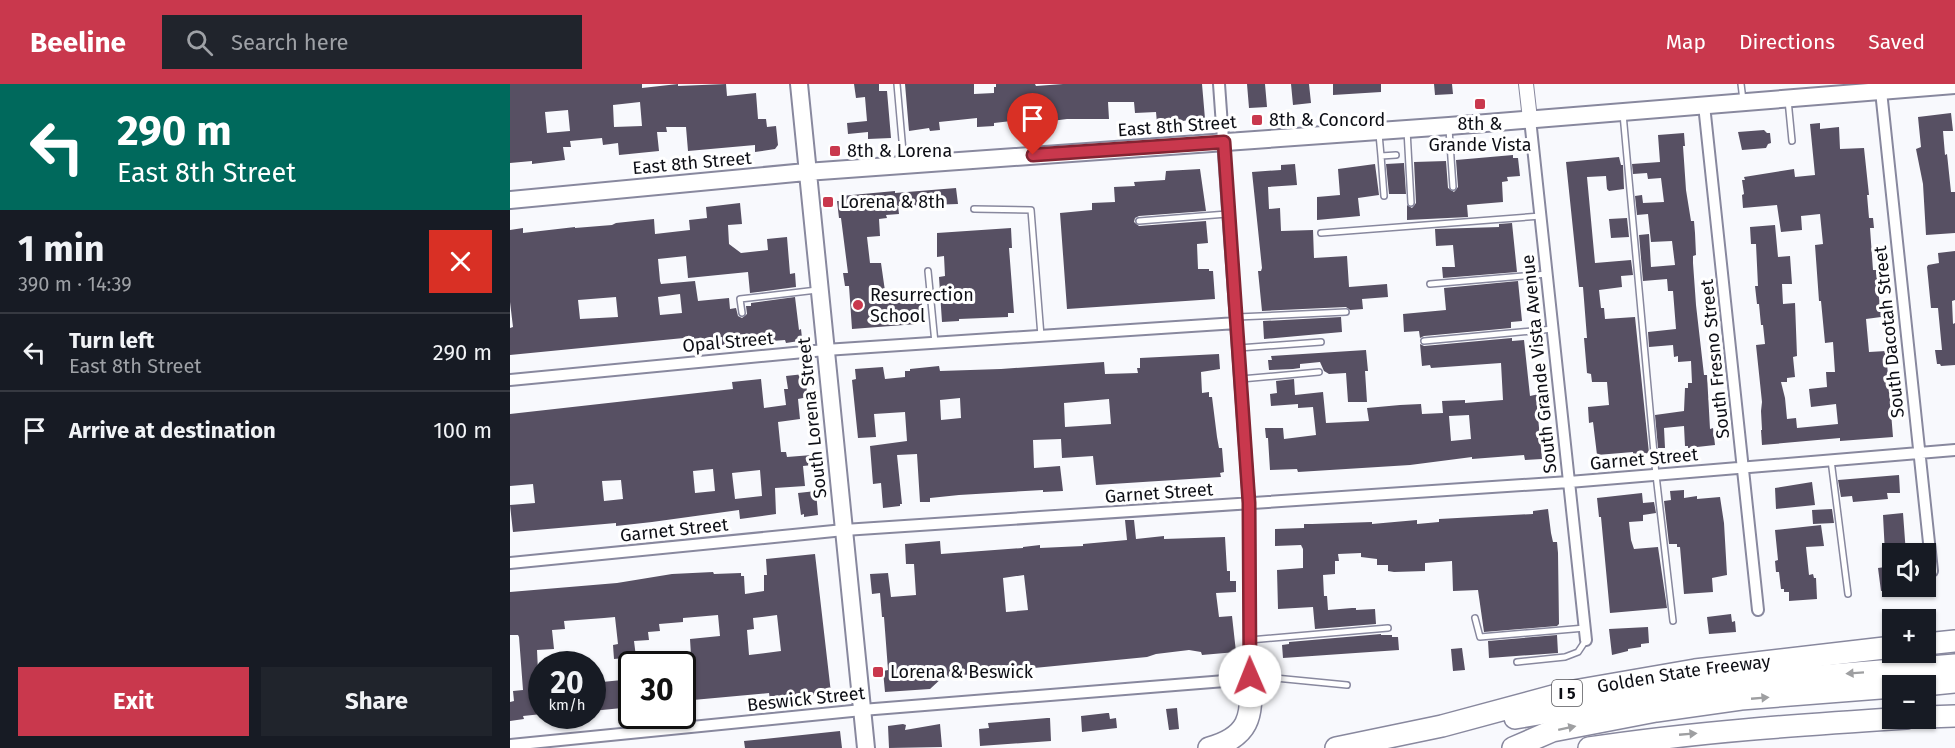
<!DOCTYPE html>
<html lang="en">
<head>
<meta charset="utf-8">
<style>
  body { margin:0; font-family:"Fira Sans",sans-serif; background:#20242c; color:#f1f3f6; height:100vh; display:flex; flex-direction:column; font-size:22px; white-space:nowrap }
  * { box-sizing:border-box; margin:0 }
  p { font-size:20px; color:#9ea1a6 }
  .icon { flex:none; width:33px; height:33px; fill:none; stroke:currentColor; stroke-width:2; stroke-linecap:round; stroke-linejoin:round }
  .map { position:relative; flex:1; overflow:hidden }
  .panel { display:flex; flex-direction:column; background:#171b24; width:510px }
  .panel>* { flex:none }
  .banner { background:#00695c; color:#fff; overflow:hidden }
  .buttons { position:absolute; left:1372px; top:459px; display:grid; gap:12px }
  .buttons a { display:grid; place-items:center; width:54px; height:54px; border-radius:0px; background:#171b24; box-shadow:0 2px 4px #0004; font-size:30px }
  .speed { position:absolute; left:18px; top:567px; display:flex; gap:12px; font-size:30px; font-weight:700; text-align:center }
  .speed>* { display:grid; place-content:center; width:78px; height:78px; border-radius:50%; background:#171b24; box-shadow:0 2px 4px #0004; line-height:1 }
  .speed small { font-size:15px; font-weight:400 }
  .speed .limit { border:3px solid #111; border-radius:9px; background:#fff; color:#111 }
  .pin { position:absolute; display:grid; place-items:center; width:51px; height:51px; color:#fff; margin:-62px -26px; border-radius:50% 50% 50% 0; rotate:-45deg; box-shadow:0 0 6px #0007 }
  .pin .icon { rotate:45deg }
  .me { position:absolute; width:66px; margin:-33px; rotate:359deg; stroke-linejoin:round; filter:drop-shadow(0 0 4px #0008) }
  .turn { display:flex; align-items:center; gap:21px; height:126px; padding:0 18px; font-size:27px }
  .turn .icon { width:78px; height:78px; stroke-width:2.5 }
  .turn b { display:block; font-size:42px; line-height:51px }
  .round { display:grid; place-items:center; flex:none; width:63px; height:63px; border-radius:0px; background:#20242c }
  .head { display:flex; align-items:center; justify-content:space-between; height:102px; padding:0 18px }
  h1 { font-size:36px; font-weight:700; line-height:45px }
  .button { display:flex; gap:12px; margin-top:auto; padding:12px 18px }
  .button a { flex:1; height:69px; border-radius:0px; background:#c9384d; color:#fff; font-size:24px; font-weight:700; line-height:69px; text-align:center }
  .button a+a { background:#20242c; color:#f1f3f6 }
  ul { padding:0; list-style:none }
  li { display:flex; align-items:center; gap:18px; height:78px; padding:0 18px; border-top:2px solid #363941 }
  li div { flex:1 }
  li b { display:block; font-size:22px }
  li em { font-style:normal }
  header { display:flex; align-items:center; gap:36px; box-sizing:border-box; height:84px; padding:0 30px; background:#c9384d; color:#fff }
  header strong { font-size:28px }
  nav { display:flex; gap:33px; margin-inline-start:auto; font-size:21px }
  .search { width:420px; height:54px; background:#20242c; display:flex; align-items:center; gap:15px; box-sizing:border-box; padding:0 21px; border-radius:0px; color:#9ea1a6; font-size:22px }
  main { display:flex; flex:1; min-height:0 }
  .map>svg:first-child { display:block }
</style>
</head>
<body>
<header>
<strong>Beeline</strong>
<div class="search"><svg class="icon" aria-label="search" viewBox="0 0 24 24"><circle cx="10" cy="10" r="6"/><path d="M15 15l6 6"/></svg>Search here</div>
<nav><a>Map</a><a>Directions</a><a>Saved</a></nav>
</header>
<main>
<section class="panel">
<div class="banner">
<div class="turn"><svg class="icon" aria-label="left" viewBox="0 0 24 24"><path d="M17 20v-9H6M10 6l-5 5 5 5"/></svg><div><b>290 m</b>East 8th Street</div></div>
</div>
<div class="head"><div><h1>1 min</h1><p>390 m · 14:39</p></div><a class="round" style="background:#d93025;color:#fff"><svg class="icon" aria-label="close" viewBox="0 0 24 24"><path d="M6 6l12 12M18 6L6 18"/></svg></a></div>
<ul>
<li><svg class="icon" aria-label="left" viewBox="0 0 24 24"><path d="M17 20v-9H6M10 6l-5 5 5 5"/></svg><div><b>Turn left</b><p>East 8th Street</p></div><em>290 m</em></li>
<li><svg class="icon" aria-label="arrive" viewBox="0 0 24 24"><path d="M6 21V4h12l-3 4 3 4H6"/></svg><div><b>Arrive at destination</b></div><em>100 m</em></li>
</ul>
<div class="button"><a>Exit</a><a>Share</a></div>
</section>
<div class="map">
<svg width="1445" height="664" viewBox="0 0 1445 664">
  <rect width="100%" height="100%" fill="#f8f9fd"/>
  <!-- building -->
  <path fill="#575063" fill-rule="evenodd" d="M0 0H132V4L168 0V2L216 0 217 12 246 9 248 35H256L257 43 266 42 268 61 265 65 245 68V61L178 67 176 43H156L157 48H147L149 67 109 71 108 59 93 61 92 54 60 57 61 63H53L55 76 22 80V77L0 79ZM130 18 132 42 104 43 103 21ZM58 26 60 47 37 49 35 28Z
    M344 0H369V7H377L381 54 358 55V48L338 50 337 39 357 37 355 13 346 14Z
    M395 0H464V10L484 9V3H486V0H525L526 2 553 0H692L695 35 647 39 646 28 625 29 624 18H598L599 35H557L511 41V36L484 39V42L467 43V34L429 38 430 46 420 47 419 44 399 47Z
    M737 0H755L757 23 739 24Z
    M781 0H799L801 19 783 21Z
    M823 0H871V8L823 11Z
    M924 0H942L943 10 925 11Z
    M1441 29 1443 47H1433L1435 71 1437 70 1441 108H1445V149L1416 151 1413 100 1406 65 1411 63 1408 33Z
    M1310 39V45L1329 43 1330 65 1354 64 1359 111H1357L1359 134H1363L1364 144H1360L1363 186H1366L1371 233 1356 235 1359 268 1376 267 1383 353 1330 357V354L1252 361 1251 346H1252L1251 327 1252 318 1246 261 1255 260 1253 241H1251L1249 220H1247L1245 202H1248L1246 160H1241L1240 143 1265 141 1268 173 1280 172 1282 200H1272L1273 220 1285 219 1287 272 1283 273 1285 293 1277 294V298H1271L1275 314 1277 335 1286 334 1287 344 1328 340 1326 320 1301 323 1299 305 1317 303 1316 288H1325L1323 258 1315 259 1311 217H1309L1305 161 1313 160 1310 130 1291 132 1292 146 1271 148 1267 121 1233 124 1232 111 1234 110 1232 96H1235L1234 93 1284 85 1285 93 1305 91 1300 40Z
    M1254 46 1257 49H1260L1261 59 1258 60 1256 64 1232 66 1228 48Z
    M1174 49 1175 62H1173L1176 106 1181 137H1184L1185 149 1186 171 1183 172V179L1186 221 1194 291H1197L1200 345 1203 344 1205 361 1178 364V362H1175L1174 342 1154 344 1155 364H1148L1145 331 1174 327 1175 304H1178V299H1182L1181 277 1168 278V272L1164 273 1163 261 1139 263 1138 248 1166 245 1163 207H1158L1157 195 1133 197 1129 151 1139 150 1141 183 1165 181 1162 157 1141 158 1138 130 1127 131 1125 112 1132 111 1133 119 1154 118 1151 94 1138 95 1137 89 1123 90 1122 80 1150 78 1148 51Z
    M1003 71V74H1008L1010 92 997 93 998 97 992 98 993 118 957 121 958 133 897 136V121L902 124 906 119 904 78 936 77 938 104 944 108 948 103 946 76Z
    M1109 73 1111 81H1113L1114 105 1099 107 1097 105 1096 92 1077 93 1085 179 1121 176 1123 191 1111 192 1112 203 1089 206 1091 224H1094L1095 235 1125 233 1139 369 1123 371V368L1087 371 1083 338 1079 339 1078 323 1099 321 1097 298H1082L1081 290 1077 289 1074 254H1077L1073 203H1069L1056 78Z
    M894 79 896 110H879L876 80Z
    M785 80 787 101 758 103 759 125 770 124 771 147 803 146 804 174 837 172 839 203 877 200 878 213 852 215 853 225 840 226 836 223 752 227 748 187H751L752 184 742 88 771 86V81Z
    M865 80 869 111 848 114 850 132 807 136V113L830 111 828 85Z
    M690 85 696 127 629 132 625 134 624 138 629 142 696 137 698 159 687 160 688 185H699V187H703L705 215 557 225 550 129 582 126V119L605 118 604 103 625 102 624 98 655 96 656 87Z
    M446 104 448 120 388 122 389 130 376 131 377 134 369 135 370 152 357 153 360 179H371L375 207 411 205 412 225 406 227 407 240 342 245 339 202H335L333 189H338L331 134H329L327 117H331V112L385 107V109Z
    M230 119 232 140 218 141 219 160 231 169 258 166 257 155 277 153 280 190 285 189 286 203 240 209 238 188 178 194 176 172 148 175 150 197 151 200 185 197 188 217 219 214 220 225 226 224 228 232 232 234 237 230 236 222H241V219L285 213 289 246 291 245 292 254 289 257 276 259 275 256 212 261V253L184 256V253L0 271V244L3 243 0 218V146L13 144V149L65 143V144L102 141 106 139 144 135 145 150 180 146 179 136 197 134 196 123ZM170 210 172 229 150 231 148 213ZM106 213 108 233 70 235 68 216Z
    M1117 134 1119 153 1101 154 1099 135Z
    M1002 139 1007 188 933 194 932 183H945L943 161 926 162 925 145 989 143V140Z
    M501 144 502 164H499L504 229H498V233L449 235V237L432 238 429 193 435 192 434 172 427 173V149Z
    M1445 167V216L1442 217 1443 240 1445 239V281L1431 282 1430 280H1427L1425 266H1432L1428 224H1421L1417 183 1418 181 1429 179 1428 169Z
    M1008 197 1012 237 1001 238V244L914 252 910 254 909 247 894 248 893 230 936 226 934 204Z
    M831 233 832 248 754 255 753 237Z
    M1002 254V257L1014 256 1020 312 1029 310 1031 333H1028L1032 375 1015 376 1014 371 962 375V373L900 381 788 388 787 385 760 386 758 354H756L755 344H773L774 355 806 351 803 323 788 324V320L761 322 760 310 767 309 766 297 784 295 785 311 813 308 816 339 859 337 857 324 890 321 911 320 912 330 933 329 932 317 955 316V319L993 316 991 279 921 284 920 281 912 282 910 260 914 262ZM959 331 961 355 941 357 939 332Z
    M856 266 858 287H855L857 318H838L836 289 819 290 814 287 810 278 790 280V284L783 285 759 286 758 276H762L761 272Z
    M709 270 710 285 691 288 692 309 699 308V313H702L707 353 709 364H712L714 388 710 389 711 393 586 401 583 372 552 374 551 355 523 356 524 384 550 382 553 407 533 408V406L449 411 420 414V418H410L407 370 387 371 392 420H390V422L373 424 371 399 363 400 360 362 397 357 395 328 364 330 366 353 348 354 342 296 346 295 345 285 373 283 375 295 395 293V287H400V285L429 282 430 287 491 285 594 278 595 290 628 289 627 284H630V274ZM450 314 451 334 431 336 430 316ZM599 315 601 340 555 343 554 319Z
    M294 290 298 313 288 315 290 335 268 338 271 368H276L277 373 302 371 303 381 293 382 295 402 265 404 266 430 230 435 229 426 142 438 106 442V439L3 448 0 421 25 419 23 400 0 402V330L223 305 222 298 251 295 254 324 276 321 274 305H278L276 292ZM203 385 205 407 185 409 183 387ZM250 386 252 412 225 415 222 389ZM111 396 113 415 94 417 92 397Z
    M1389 391 1390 409H1377L1378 415 1343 418 1342 412 1331 413 1328 396Z
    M1302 398 1305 421 1266 425 1265 404Z
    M1174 406V414L1187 412V415L1210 413 1214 439 1217 491 1202 494 1203 508 1174 510 1170 463H1167V460H1159L1154 417 1161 416 1160 407Z
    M306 407 308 431 294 433V430L291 431 288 409Z
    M1132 409 1133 419 1144 418 1146 429 1133 431V437L1119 438 1121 456 1124 465 1148 463 1157 524 1100 529 1091 433H1089L1087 414Z
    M1038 425 1041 449 1043 458H1047L1048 469 1049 540 1047 542 974 548 968 506 943 507 942 477 915 479V487L884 488 878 487V481H867V475L851 473V469L828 470 829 477H825V490L813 491 814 512H817L818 526 842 524H846V526L865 525 866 540 805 545 803 523 768 525 767 486 793 484V465L791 461 765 462V445L794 444V440H802L862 438V440L907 436V440L929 438V435L1023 430V427Z
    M1322 425 1324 439 1303 440 1302 426Z
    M1393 429 1396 470H1375L1373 431Z
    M615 436H624L626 455 654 452V455L715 453 717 487H720V497H726V508L706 509 709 533 722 532 726 568 692 571 691 568 679 566 646 570 637 573 433 593 420 605 375 608 373 587 378 586 374 533H372L370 509 362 510 360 490 378 489 381 513 406 511 404 480H396L395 460 430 457 431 470 513 464V463L530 461V464L573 462V460L617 456ZM514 491 518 526 496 528 493 494Z
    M1311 441 1314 462 1296 463 1299 491 1303 490 1304 494H1306L1307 515 1279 517V508H1274V505H1271L1269 488H1266L1265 477 1268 476 1265 446Z
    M305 470 321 609 260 616 259 609 172 617V580H153L152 573 181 571 180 555 210 552 208 531 173 534V538L149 540 150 547 138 548 139 556 124 557 126 573 104 575 103 561 108 560 105 533 94 534 54 537 55 545 42 546 44 565 27 566 28 587H32V630L13 632 14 635 0 637V618L4 617 3 607 13 606 9 553 8 551H0V508L107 499 162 490 203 488 204 490 231 489V492H234L235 510 254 507V491H257L256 475ZM267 531 271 567 239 571 237 546 244 545 243 534Z
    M1383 482V506L1371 507 1368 484Z
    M1221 530 1222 538 1225 537 1226 548 1199 550 1197 533Z
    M1138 543 1139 559 1131 560V563L1118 565V567L1102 571 1099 545Z
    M871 550V551H882V553H888L889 566 773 574 772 561 779 560V558Z
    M1047 551 1048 569 979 574 978 557Z
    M952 564 955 586 943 587 941 565Z
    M122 595V623L82 627V599Z
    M667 624 669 645 659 646 656 625Z
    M597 629H599L600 635 606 634 607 644 572 648 571 632Z
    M537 634H540L541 657 470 662 469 645 479 644 478 639Z
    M393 640 396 641 395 646 430 640 432 663 379 664 378 642Z
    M330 647 332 664H235L234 657Z"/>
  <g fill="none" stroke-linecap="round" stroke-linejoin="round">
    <!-- service casing -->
    <g stroke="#88889e" stroke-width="8">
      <path id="service" d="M387 0 394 79
        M1231 0 1233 16
        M1278 16 1282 57
        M1113 30 1146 391 1163 537
        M939 45 943 103
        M897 46 901 119
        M869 50 871 72 886 71
        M871 72 874 112
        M464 125 521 126 531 252
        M629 137 717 130
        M811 149 1031 132
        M418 187 425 259
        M920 200 1037 190
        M232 229 230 215 307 206
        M727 233 836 228
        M914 257 1043 245
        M729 264 811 258
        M731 295 809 288
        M1321 376 1338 510
        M965 534 970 553 1075 544
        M740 556 878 544
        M1007 578 1055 573 1068 568 1076 556
        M745 592 837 601"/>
    </g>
    <!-- minor casing -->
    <g stroke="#88889e" stroke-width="14">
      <path id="minor" d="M1371 7 1422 487
        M1194 21 1248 526
        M1020 35 1076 556
        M0 296 315 266 727 239
        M0 479 334 446 1059 398 1445 366
        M0 661 352 626 740 595 739 419 709 0"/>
    </g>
    <!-- tertiary casing -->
    <g stroke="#88889e" stroke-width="16">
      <path id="tertiary" d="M1016 0 1020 35"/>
    </g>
    <!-- secondary casing -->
    <g stroke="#88889e" stroke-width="20">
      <path id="secondary" d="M289 0 356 664
        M0 116 296 88 939 42 1445 1"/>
    </g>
    <!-- motorway casing -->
    <g stroke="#88889e" stroke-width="24">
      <g id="motorway">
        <path d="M1416 560 1445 557"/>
        <path d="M1404 602 1445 598"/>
        <path d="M1416 633 1445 632"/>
        <path d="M1005 634 1199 601 1445 581"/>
        <path d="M699 664C739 653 743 633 740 595"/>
        <path id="s1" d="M826 664 932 642 1058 608 1185 586 1383 563"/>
        <path d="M1003 664 1042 647 1146 627 1231 615 1383 603"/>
        <path d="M1079 664C1185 648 1289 641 1396 634"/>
      </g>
    </g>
    <!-- service -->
    <use href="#service" stroke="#fff" stroke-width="5"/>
    <!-- minor -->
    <use href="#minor" stroke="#fff" stroke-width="10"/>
    <!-- tertiary -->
    <use href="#tertiary" stroke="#fff" stroke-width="14"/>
    <!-- secondary -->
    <use href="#secondary" stroke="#fff" stroke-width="16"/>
    <!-- motorway -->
    <use href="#motorway" stroke="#fff" stroke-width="21"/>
  </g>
  <!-- one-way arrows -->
  <defs><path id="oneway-solid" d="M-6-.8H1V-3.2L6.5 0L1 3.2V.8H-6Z" transform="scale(1.5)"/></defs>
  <g fill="#9e9fa1">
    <use href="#oneway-solid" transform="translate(1345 589) rotate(176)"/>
    <use href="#oneway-solid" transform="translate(1250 614) rotate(-5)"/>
    <use href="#oneway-solid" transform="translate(1057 644) rotate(-12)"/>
    <use href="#oneway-solid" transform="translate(1178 650) rotate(-5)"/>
  </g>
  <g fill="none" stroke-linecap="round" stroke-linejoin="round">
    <!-- route casing -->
    <g stroke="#832432" stroke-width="15">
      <path id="route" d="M523 71 714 58 739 419 740 592"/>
    </g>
    <!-- route -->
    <use href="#route" stroke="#c9384d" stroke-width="10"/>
  </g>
  <!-- markers -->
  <g fill="#c9384d" stroke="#fff" stroke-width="2">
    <rect x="964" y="14" width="12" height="12" rx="3"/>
    <rect x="741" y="30" width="12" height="12" rx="3"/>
    <rect x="319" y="61" width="12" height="12" rx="3"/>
    <rect x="312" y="112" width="12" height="12" rx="3"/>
    <circle cx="348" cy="221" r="6"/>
    <rect x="362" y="582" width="12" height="12" rx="3"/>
  </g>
  <g text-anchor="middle" stroke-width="6" stroke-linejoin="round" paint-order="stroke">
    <!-- shield labels -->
    <rect fill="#fff" stroke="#56565b" stroke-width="1.5" x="1042" y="596" width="30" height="26" rx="4.5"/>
    <g font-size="16" font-weight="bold" fill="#0d0e15">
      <text x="1057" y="615">I 5</text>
    </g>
    <!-- poi labels -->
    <g font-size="18" fill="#0d0e15" stroke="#fff" text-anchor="start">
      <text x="759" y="42">8th &amp; Concord</text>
      <text x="970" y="46" text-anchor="middle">8th &amp;<tspan x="970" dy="21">Grande Vista</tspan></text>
      <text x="337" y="73">8th &amp; Lorena</text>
      <text x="330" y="124">Lorena &amp; 8th</text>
      <text x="360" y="217">Resurrection<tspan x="360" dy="21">School</tspan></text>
      <text x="380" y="594">Lorena &amp; Beswick</text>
    </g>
    <!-- street labels -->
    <g font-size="18" fill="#0d0e15" stroke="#fff">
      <text transform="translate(667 42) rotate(-4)" y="6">East 8th Street</text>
      <text transform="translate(182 79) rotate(-5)" y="6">East 8th Street</text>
      <text transform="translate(1379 248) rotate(-96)" y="6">South Dacotah Street</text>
      <text transform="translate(218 258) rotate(-5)" y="6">Opal Street</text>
      <text transform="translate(1205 275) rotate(-96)" y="6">South Fresno Street</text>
      <text transform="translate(1029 280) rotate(-96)" y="6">South Grande Vista Avenue</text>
      <text transform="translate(302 334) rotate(-96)" y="6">South Lorena Street</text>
      <text transform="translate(1134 375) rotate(-5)" y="6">Garnet Street</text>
      <text transform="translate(649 409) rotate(-4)" y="6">Garnet Street</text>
      <text transform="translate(164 446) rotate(-6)" y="6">Garnet Street</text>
      <text dy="6" stroke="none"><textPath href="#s1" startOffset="356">Golden State Freeway</textPath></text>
      <text transform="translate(296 615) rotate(-6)" y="6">Beswick Street</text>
    </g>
  </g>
</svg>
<div class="buttons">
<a><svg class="icon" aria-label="sound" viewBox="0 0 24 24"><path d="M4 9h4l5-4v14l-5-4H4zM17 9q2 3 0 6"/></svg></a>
<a>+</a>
<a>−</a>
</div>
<div class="speed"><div>20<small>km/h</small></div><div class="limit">30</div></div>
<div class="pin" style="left:523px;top:71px;background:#d93025"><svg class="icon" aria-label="arrive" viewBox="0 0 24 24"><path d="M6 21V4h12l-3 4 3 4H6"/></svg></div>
<svg class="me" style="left:740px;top:592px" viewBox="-20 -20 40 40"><circle r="19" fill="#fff"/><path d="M0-13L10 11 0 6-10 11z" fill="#c9384d"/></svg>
</div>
</main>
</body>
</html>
